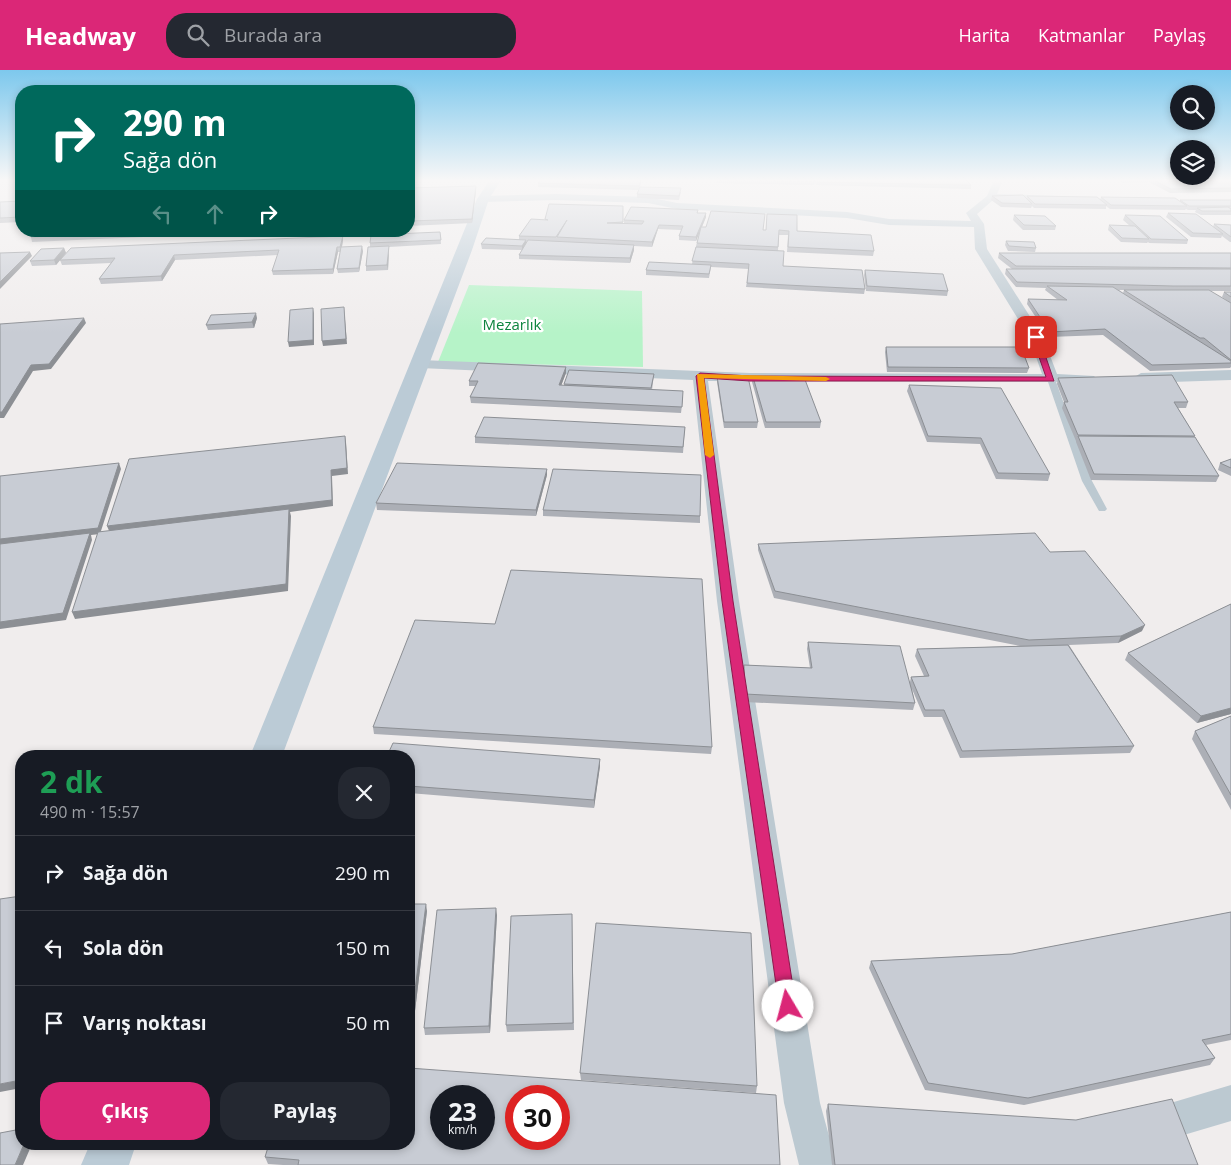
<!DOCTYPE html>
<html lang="tr">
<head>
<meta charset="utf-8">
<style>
  body { margin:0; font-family:"Open Sans",sans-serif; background:#242831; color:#f1f3f6; height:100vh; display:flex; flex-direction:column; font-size:19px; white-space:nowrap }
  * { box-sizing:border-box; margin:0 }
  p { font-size:16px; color:#9ea1a6 }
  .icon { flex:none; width:28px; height:28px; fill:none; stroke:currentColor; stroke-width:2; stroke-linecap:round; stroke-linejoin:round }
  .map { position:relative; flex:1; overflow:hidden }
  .side { position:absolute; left:15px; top:680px; width:400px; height:400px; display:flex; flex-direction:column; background:#171b24; border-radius:20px; box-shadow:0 2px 8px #0003 }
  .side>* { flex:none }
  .banner { position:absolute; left:15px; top:15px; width:400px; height:152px; border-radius:20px; box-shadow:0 2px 8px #0003; background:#00695c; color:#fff; overflow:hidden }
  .fabs { position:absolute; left:1170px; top:15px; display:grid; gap:10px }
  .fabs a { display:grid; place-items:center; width:45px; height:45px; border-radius:50%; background:#171b24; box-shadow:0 2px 8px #0003; font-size:25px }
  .speed { position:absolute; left:430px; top:1015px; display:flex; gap:10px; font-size:25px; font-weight:700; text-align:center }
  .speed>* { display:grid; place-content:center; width:65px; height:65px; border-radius:50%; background:#171b24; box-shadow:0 2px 8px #0003; line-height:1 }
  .speed small { font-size:12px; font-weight:400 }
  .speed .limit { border:8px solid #d22; background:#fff; color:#111 }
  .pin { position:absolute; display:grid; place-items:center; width:42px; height:42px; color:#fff; margin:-21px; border-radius:10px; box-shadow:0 2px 8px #0006 }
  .me { position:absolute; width:55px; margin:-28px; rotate:352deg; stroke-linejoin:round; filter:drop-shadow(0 0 4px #0008) }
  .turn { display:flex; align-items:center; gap:18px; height:105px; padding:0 25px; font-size:22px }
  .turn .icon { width:65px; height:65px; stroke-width:2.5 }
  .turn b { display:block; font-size:35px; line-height:42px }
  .lanes { display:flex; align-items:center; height:48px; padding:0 25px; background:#0003; justify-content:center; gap:25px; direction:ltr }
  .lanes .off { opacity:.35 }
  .round { display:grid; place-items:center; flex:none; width:52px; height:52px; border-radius:20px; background:#242831 }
  .overview { display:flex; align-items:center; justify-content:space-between; height:85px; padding:0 25px }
  h1 { font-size:30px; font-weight:700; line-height:38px; color:#1e9e55 }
  .cta { display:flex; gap:10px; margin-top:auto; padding:10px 25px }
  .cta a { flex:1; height:58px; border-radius:20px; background:#db2777; color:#fff; font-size:20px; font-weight:700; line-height:58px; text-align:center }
  .cta a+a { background:#242831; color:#f1f3f6 }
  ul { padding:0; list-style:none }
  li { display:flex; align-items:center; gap:15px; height:75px; padding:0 25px; border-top:1px solid #363941 }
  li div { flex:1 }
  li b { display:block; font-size:19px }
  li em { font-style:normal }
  header { display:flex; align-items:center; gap:30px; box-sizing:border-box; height:70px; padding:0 25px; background:#db2777; color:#fff }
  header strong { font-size:24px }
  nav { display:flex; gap:28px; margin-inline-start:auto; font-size:18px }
  .search { width:350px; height:45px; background:#242831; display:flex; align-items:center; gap:12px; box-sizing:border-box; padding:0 18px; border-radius:20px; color:#9ea1a6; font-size:19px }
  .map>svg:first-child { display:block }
</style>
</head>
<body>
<header>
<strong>Headway</strong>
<div class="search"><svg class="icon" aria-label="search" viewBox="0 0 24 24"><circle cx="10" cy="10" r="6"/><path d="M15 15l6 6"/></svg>Burada ara</div>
<nav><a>Harita</a><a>Katmanlar</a><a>Paylaş</a></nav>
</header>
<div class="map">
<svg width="1231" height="1095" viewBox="0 0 1231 1095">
  <rect width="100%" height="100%" fill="#f0eded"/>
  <!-- green -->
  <path fill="#b6f3c8" d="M469 215 642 221 643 297 438 292Z"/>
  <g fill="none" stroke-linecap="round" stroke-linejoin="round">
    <!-- lane -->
    <path fill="#bcc9d1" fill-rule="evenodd" d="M1048 307 1055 309 1092 411 1107 439 1105 441H1099L1082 411 1047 309Z"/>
    <!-- street -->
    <path fill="#bcc9d1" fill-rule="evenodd" d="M994 110H1003L997 124 1058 126 1063 129 1058 132 993 130 977 144 984 154 987 179 1043 267 1057 304 1094 306 1097 309 1094 312 708 311 739 531 820 1033 837 1095H799L784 1033 717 531 693 310 420 298 413 294 420 290 750 303 1042 304 1029 267 975 179 974 157 889 155 847 148 677 139 648 133 556 130 483 132 478 129 483 126 556 124 648 127 677 133 847 142 889 149 971 151 966 143 987 126Z
      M1231 300V310L1141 313 1133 308 1141 303Z
      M1231 1015V1051L1150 1075 1137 1069 1131 1056 1137 1043Z"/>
    <!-- secondary -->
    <path fill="#bbcbd6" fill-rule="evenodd" d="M490 110H501L489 129 472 180 282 686H250L477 129Z
      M90 1074H136L129 1095H81Z"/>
  </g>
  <!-- wall -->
  <path fill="#acafb6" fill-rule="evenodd" d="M641 110V114L640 117 681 122 679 130 637 128V124L639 120 538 117V113Z
    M716 110 815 111 814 115 716 113Z
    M814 110H966L971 115V119L816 115Z
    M1119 110H1231V122L1170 123 1149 112 1123 113Z
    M409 118 476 120 472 153 409 156Z
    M992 126 1027 128V126L1100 130 1101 127 1180 131V130H1231V145H1201L1195 142 1196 140H1188L1186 139 1185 140 1110 139 1106 136V139L1034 138 1032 136 1031 138 1001 137 991 130Z
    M21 131V152L0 153V132Z
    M623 136V153L624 154V150L698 140V143L706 147 702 157 766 160 767 144 797 161 874 181 873 186 787 182 788 165H779L778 180 783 196 865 219 864 224 746 217 749 199 711 197 709 208 646 205V200L692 194 699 163 696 171 679 170V166L681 160 658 159 652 177 634 176V180L630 193 519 189V185L522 180 482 179 481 174 519 170V166L545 150V149Z
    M1168 143 1213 157 1214 154 1231 155V172H1230L1222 166 1221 168 1191 167 1166 147Z
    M1014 145 1056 156 1055 160H1023L1013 150Z
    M1125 145 1188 170 1187 174 1149 173 1148 172 1147 173 1121 172 1108 160 1109 155 1130 156 1123 150Z
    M39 161H282L170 166 169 163 166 166 32 172 31 167Z
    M440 162 441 174 389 177V180L388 200 366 201V196L370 177V173Z
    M343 170 342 177 363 181 359 202 338 203 337 199 341 182H338L333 204 273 205 272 201 278 185 175 190 162 211 101 214 99 209 111 193 62 195 60 190Z
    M1006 171 1036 178 1035 182 1008 181 1005 175Z
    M64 178 66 183 56 195 32 196 30 191Z
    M999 183H1231V221H1210L1229 232 1222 227 1224 222H1231V297L1230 298 1150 301 1103 265 1049 267 1027 234 1028 229 1058 230 1045 220 1046 218 1016 217 1005 204 1006 199H1012L998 188ZM1119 220H1146H1124L1123 223Z
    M865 200 948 221 947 226 866 221 864 205Z
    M257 248 254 258 208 260 206 255Z
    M886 277 1029 298 1027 303 887 302 885 282Z
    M566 297V303L561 316H564V314L654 304 652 320 683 327 681 343 471 333 470 327 476 316H469V311Z
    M717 306 758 352 757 358H724L717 312Z
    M753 307 821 352 820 358H765L752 312Z
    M1058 308 1188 332 1186 338H1178L1195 366 1194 367 1219 406 1216 412 1091 410 1076 372V371L1062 338 1064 332 1057 314Z
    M909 315 1050 404 1048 411 996 409 980 374 927 372 907 321Z
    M685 357 683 383 475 373V367Z
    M1231 389V406L1218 400 1220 393Z
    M547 405 536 446 377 440 376 433Z
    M543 440 700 446V453L543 446Z
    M758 474 1050 482 1142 561 1118 573 1069 575 1134 676 1130 683 960 688 942 647H924L912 619 915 633 913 640 745 632 743 602 744 595 810 598 807 579 808 572 910 612 911 607 924 606 915 586 917 579 1020 576 774 528 758 480Z
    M1231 534V644L1197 653 1125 590 1128 583Z
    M495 554 712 677 711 684 374 664 373 657Z
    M1231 646V740L1192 669 1195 661Z
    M409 686 600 689V696L594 738 409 723Z
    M409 834 427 841 412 966H409Z
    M1231 842V970L1206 975 1215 988 1210 995 1024 1035 925 1020 869 898 871 891 1012 884Z
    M572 844 574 960 507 962 506 955Z
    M497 845 490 963 425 965 424 958Z
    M580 1003 757 1016 756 1023 581 1010Z
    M828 1034 1198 1095H832L826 1041Z
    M265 1087 780 1095H283L268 1094Z"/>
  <!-- shaded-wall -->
  <path fill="#8c8f94" d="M476 116V120L472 153V149Z
    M706 143V147L696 171V167Z
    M659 155 658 159 652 177V172Z
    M165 161H170L169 162V163L166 166Z
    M343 166V170L341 182 340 177Z
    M526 170V175L522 180V176Z
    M634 175V180L630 193V188Z
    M362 176 363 181 359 202V198Z
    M389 176V180L388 200 387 195Z
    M337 177 338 182 333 204V199Z
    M64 178 66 183 56 195 54 190Z
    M30 182 32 186 0 219V212Z
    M174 185 175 190 162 211 161 206Z
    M344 237 347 274 323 276 322 271Z
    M313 238 314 243V275L289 277 288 272Z
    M256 243 257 248 254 258 252 252Z
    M84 248 86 253 51 299 33 301 4 348H0V342L31 295Z
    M566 297V303L559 321V315Z
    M345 366 346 372 348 404 332 406 333 436 290 442 291 446 288 521 75 549 72 542 110 463 107 456 331 400Z
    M119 393 121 399 100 464 91 465 92 470 66 550 0 559V469Z
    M547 399V405L536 446V440Z
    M1145 555 1142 561 1118 573 1121 566Z
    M1231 638V644L1197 653 1201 646Z
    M600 689V696L594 738V730Z
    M426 834 427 841 412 966 410 959Z
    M496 838 497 845 490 963 489 956Z
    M21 1010V1018L0 1022V1014Z
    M24 1074H32L23 1095H15Z"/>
  <!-- building -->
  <path fill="#c8ccd4" stroke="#8c8f94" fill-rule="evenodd" d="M540 110H641L639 116 538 113Z
    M719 110H814L815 111Z
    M816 110H966L971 115 817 112Z
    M1153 110H1231V118L1171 119Z
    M476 116 472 149 409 151V118Z
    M640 117 681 118 679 126 637 124Z
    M1023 125 1032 134 1002 133 992 126Z
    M1027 126 1097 127 1107 135 1035 134Z
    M1101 127 1175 128 1187 136 1111 135Z
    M1180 130H1231V136H1189Z
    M21 131V147L0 148V132Z
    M549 134 623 136V152L607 153 642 154 644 151 624 150 631 137 698 140 697 143H706L696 167 679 166 683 156 659 155 652 172 557 167 567 150 556 167 519 166 531 149 548 150 545 149Z
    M1228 137 1231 139V141H1202L1197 138Z
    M711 141 765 144 763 160H766L767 144 797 145V161L871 165 874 181 788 177 789 161 779 160 778 177 697 173 701 157H706Z
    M1168 143 1196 144 1223 164 1193 163Z
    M1014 145 1045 146 1056 156 1024 155Z
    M1125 145 1160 146 1188 170 1151 169Z
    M1214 154 1231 155V167Z
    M1109 155 1135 156 1149 169 1122 168Z
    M39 161H165L31 167Z
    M440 162 441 170 370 173 371 165Z
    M343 166 340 177H337L333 199 272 201 279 180 174 185 161 206 99 209 115 188 60 190 71 178Z
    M486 168 526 170 522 176 481 174Z
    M528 170 634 175 630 188 519 185Z
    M1006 171 1034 172 1036 178 1009 176Z
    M362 176 359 198 337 199 341 177Z
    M389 176 387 195 366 196 368 177Z
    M696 177 784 181 783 196 862 200 865 219 747 213 749 194 692 191Z
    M64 178 54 190 30 191 41 179Z
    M30 182 0 212V183Z
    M999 183H1231V198L1016 196Z
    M649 192 711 195 709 204 646 200Z
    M1006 199H1231V216H1173L1017 212Z
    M865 200 943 204 948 221 867 216Z
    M1047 216 1113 217 1231 291V293L1152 295 1105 259 1050 262 1028 229 1067 230Z
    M1124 220H1209L1231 233V290L1204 268H1200Z
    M1224 222H1231V227Z
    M344 237 346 269 322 271 321 239Z
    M313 238V270L288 272 290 240Z
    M256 243 252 252 206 255 211 245Z
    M84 248 49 294 31 295 2 342H0V254Z
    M886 277H1021L1029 298 888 297Z
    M478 293 566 297 559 315 683 321 682 337 470 327 478 311H469Z
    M569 300 654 304 651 318 564 314Z
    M1172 305 1188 332H1174L1195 366 1078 365 1064 332H1068L1058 308Z
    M717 306 748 307 758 352H724Z
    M753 307H804L821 352H766Z
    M909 315 1001 318 1050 404 998 403 981 368 928 366Z
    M484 347 685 357 683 377 475 367Z
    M345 366 347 398 331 400 332 430 107 456 129 389Z
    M1078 366 1195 367 1219 406 1094 404Z
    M1231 389V398L1220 393Z
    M119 393 98 458 0 469V406Z
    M397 393 547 399 536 440 376 433Z
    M553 399 701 405 700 446 543 440Z
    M289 439 286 514 72 542 98 462Z
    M90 463 63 543 0 552V474Z
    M1035 463 1050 482 1085 481 1145 555 1121 566 1029 570 775 521 758 474Z
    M511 500 702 509 712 677 373 657 415 550 495 554Z
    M1231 534V638L1201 646 1128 583Z
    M808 572 900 576 915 633 745 624 744 595 812 598Z
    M1068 575 1134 676 962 681 944 640H925L911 607 929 606 917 579Z
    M1231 646V725L1195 661Z
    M393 673 600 689 594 730 409 716V686H387Z
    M21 826V1010L0 1014V829Z
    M409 834H426L410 959H409Z
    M496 838 489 956 424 958 437 840Z
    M1231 842V964L1202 970 1215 988 1028 1028 928 1013 871 891 1012 884Z
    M572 844 573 953 506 955 511 846Z
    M596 853 751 863 757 1016 580 1003Z
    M409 998 776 1025 780 1095H298L299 1090 265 1087 269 1074H409ZM441 1026H484V1069H441ZM516 1026H559V1069H516Z
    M1172 1029 1198 1095H835L828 1034 1076 1050Z
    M21 1059V1074H24L15 1095H0V1063Z"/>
  <!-- sky -->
  <linearGradient id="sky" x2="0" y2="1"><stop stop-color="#7dc8ed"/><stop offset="0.42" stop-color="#f8f7f7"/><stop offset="1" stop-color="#f8f7f7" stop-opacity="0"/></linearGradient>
  <rect width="1231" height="263" fill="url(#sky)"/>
  <!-- route -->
  <path fill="#db2777" stroke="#8e194d" d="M1036 265 1039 267 1054 311H750L704 308 733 531 796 936 794 942 788 944 781 942 779 936 722 531 696 306 700 303 750 306 1046 307 1032 267Z"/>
  <!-- slow -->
  <path fill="#f59e0b" d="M697 304 826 307 830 309 826 311 704 308 714 385 710 388 705 385Z"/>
  <g text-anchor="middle" stroke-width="4.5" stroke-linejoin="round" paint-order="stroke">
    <!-- far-park labels -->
    <g font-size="15" fill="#0d843e" stroke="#fff">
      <text x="512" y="260">Mezarlık</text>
    </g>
  </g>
</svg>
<div class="fabs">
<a><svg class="icon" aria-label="search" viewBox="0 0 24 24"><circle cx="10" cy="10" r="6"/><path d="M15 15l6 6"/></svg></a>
<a><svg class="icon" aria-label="layers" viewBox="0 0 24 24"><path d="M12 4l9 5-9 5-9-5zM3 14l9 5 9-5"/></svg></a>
</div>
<div class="speed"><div>23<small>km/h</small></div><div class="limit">30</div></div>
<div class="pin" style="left:1036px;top:267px;background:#d93025"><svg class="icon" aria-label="arrive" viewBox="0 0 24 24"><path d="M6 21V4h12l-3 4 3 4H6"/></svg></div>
<svg class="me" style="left:788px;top:936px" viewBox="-20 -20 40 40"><circle r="19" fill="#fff"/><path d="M0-13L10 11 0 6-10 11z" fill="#db2777"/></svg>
<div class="banner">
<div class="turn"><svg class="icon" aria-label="right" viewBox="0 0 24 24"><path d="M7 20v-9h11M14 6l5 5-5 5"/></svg><div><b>290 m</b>Sağa dön</div></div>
<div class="lanes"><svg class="icon off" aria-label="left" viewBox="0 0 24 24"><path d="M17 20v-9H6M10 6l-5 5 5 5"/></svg><svg class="icon off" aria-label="ahead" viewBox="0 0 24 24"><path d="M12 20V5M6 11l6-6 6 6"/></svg><svg class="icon" aria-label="right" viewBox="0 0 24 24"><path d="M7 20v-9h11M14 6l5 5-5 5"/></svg></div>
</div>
<section class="side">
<div class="overview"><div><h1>2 dk</h1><p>490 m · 15:57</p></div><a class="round"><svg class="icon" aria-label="close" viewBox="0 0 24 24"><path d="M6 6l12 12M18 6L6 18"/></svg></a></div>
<ul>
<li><svg class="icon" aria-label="right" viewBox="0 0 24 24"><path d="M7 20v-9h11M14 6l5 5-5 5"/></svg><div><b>Sağa dön</b></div><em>290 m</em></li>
<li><svg class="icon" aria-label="left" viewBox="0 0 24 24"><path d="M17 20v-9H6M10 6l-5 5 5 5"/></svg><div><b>Sola dön</b></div><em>150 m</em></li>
<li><svg class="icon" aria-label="arrive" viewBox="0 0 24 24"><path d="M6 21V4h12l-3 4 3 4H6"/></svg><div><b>Varış noktası</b></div><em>50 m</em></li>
</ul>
<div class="cta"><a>Çıkış</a><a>Paylaş</a></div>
</section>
</div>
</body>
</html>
